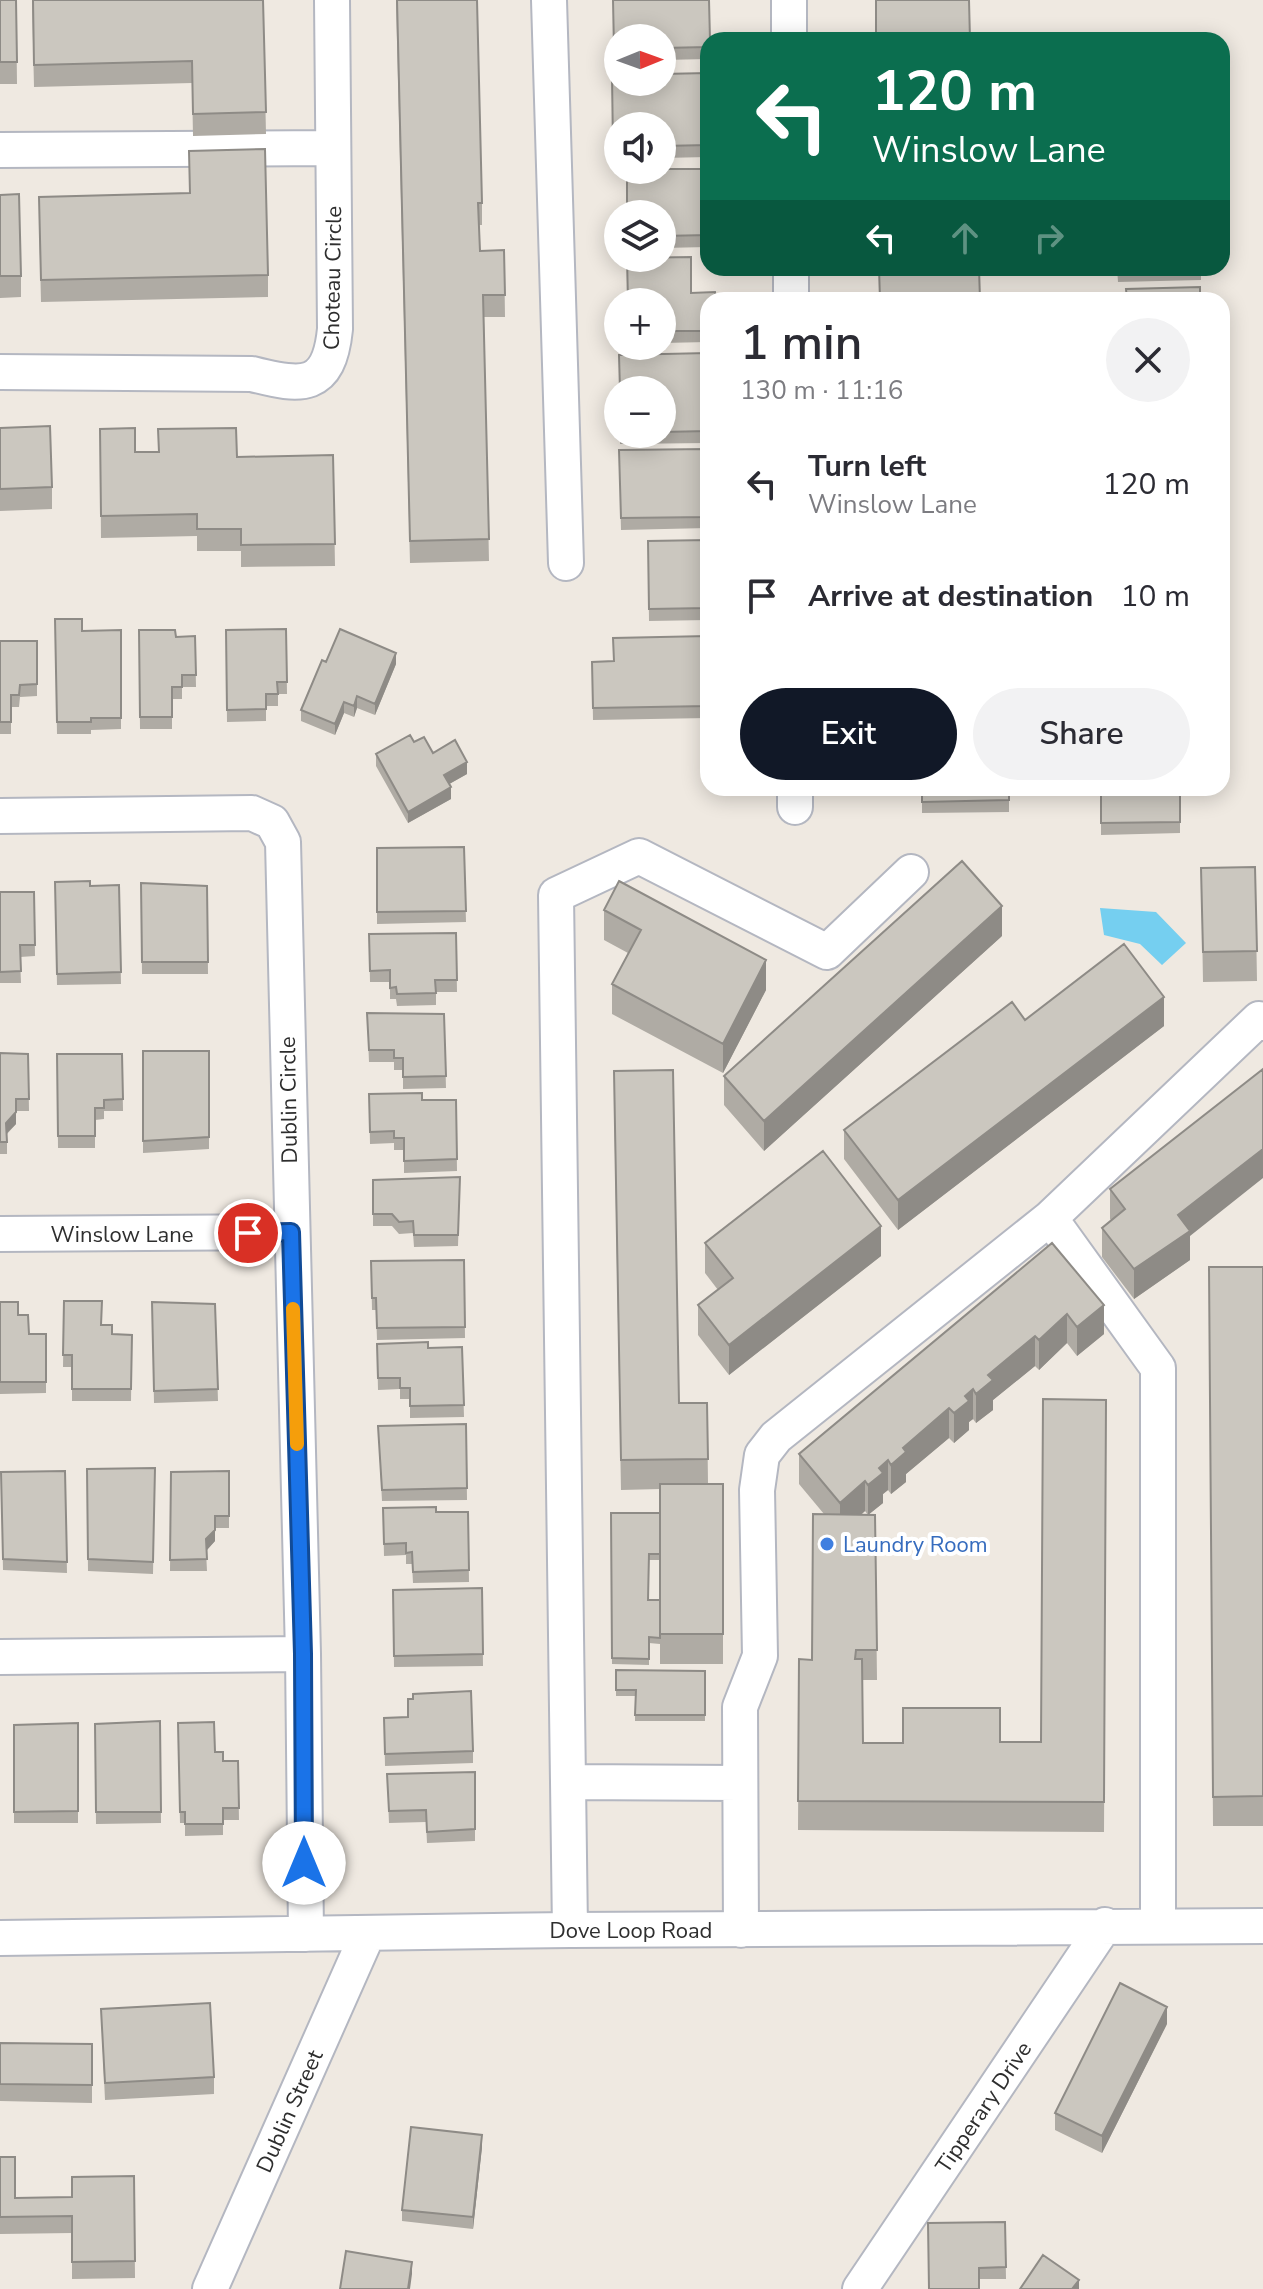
<!DOCTYPE html>
<html lang="en">
<head>
<meta charset="utf-8">
<style>
  body { margin:0; font-family:"Nunito Sans",sans-serif; background:#f2f2f3; color:#2b2b33; height:100vh; display:flex; flex-direction:column; font-size:30px; white-space:nowrap }
  * { box-sizing:border-box; margin:0 }
  p { font-size:26px; color:#7c7c81 }
  .icon { flex:none; width:44px; height:44px; fill:none; stroke:currentColor; stroke-width:2; stroke-linecap:round; stroke-linejoin:round }
  .map { position:relative; flex:1; overflow:hidden }
  .drawer { position:absolute; left:700px; top:292px; width:530px; height:504px; display:flex; flex-direction:column; background:#fff; border-radius:24px; box-shadow:0 4px 20px #0003 }
  .drawer>* { flex:none }
  .banner { position:absolute; left:700px; top:32px; width:530px; height:244px; border-radius:24px; box-shadow:0 4px 20px #0003; background:#0b6e4f; color:#fff; overflow:hidden }
  .needle { width:52px; rotate:89deg }
  .fabs { position:absolute; left:604px; top:24px; display:grid; gap:16px }
  .fabs a { display:grid; place-items:center; width:72px; height:72px; border-radius:50%; background:#fff; box-shadow:0 4px 20px #0003; font-size:40px }
  .pin { position:absolute; display:grid; place-items:center; width:68px; height:68px; color:#fff; margin:-34px; border:4px solid #fff; border-radius:50%; box-shadow:0 2px 8px #0007 }
  .me { position:absolute; width:88px; margin:-44px; rotate:0deg; stroke-linejoin:round; filter:drop-shadow(0 0 6px #0008) }
  .turn { display:flex; align-items:center; gap:28px; height:168px; padding:0 40px; font-size:36px }
  .turn .icon { width:104px; height:104px; stroke-width:2.5 }
  .turn b { display:block; font-size:56px; line-height:68px }
  .lanes { display:flex; align-items:center; height:76px; padding:0 40px; background:#0003; justify-content:center; gap:40px; direction:ltr }
  .lanes .off { opacity:.35 }
  .round { display:grid; place-items:center; flex:none; width:84px; height:84px; border-radius:42px; background:#f2f2f3 }
  .overview { display:flex; align-items:center; justify-content:space-between; height:136px; padding:0 40px }
  h1 { font-size:48px; font-weight:600; line-height:60px }
  .button { display:flex; gap:16px; margin-top:auto; padding:16px 40px }
  .button a { flex:1; height:92px; border-radius:48px; background:#111827; color:#fff; font-size:32px; font-weight:600; line-height:92px; text-align:center }
  .button a+a { background:#f2f2f3; color:#2b2b33 }
  ul { padding:0; list-style:none }
  li { display:flex; align-items:center; gap:24px; height:112px; padding:0 40px }
  li div { flex:1 }
  li b { display:block; font-size:30px }
  li em { font-style:normal }
  .map>svg:first-child { display:block }
</style>
</head>
<body>
<div class="map">
<svg width="1263" height="2289" viewBox="0 0 1263 2289">
  <rect width="100%" height="100%" fill="#efe9e1"/>
  <!-- water -->
  <path fill="#75cff0" d="M1100 908 1156 912 1186 943 1162 965 1140 944 1104 935Z"/>
  <g fill="none" stroke-linecap="round" stroke-linejoin="round">
    <!-- minor casing -->
    <g stroke="#b4b7c1" stroke-width="38">
      <path id="minor" d="M549 0 566 563
        M789 0V40
        M0 150 333 148
        M791 268V300
        M0 372 252 374C302 387 329 390 335 329L332 0
        M795 788V807
        M0 816 252 813 272 822 283 842 303 1654 306 1934
        M1050 1218 1158 1368V1925
        M0 1234 291 1232
        M0 1657 303 1654
        M570 1782 739 1783
        M570 1930 556 895 639 856 827 952 911 872
        M741 1930 740 1707 760 1656 757 1490 762 1455 776 1437 1050 1218 1259 1019 1263 1023
        M0 1938 570 1930 1263 1926
        M210 2289 368 1933
        M860 2289 1105 1925"/>
    </g>
    <!-- minor -->
    <use href="#minor" stroke="#fff" stroke-width="34"/>
  </g>
  <!-- wall -->
  <path fill="#afaba4" d="M0 0H16L17 84H0Z
    M32 0H263L266 134 193 136 192 83 34 87Z
    M396 0 482 203V225H479L480 251 504 250 505 317H484L489 561 410 563Z
    M613 0 708 40V59L662 60V38H618V61H614Z
    M708 73V157L662 158V126H618V159H613L612 75Z
    M708 169V247L662 248V214Z
    M0 195 21 276V297L0 298Z
    M39 218 268 275V297L41 302Z
    M1117 268H1201V280L1118 282Z
    M691 293 708 300V342L662 343V302Z
    M708 353V443L620 444V434H662V390Z
    M0 428 52 487V509L0 511Z
    M100 429 135 452 237 457 333 455 335 566 241 567V551H197V536L101 538Z
    M708 449V528L621 530 619 450Z
    M708 540V620L649 621 648 541Z
    M55 619 82 631 121 630V729L91 730V734H57Z
    M286 629 287 694H278V706H266V721L227 722 226 630Z
    M139 630 176 637 195 636 196 687H182V699H172V729H140Z
    M708 636V718L593 720 592 662 613 661Z
    M0 641H37V696L20 697 19 707H11V734H0Z
    M326 662 396 664 375 715 357 708 354 717 344 713 335 735 301 721V710Z
    M414 742 467 774 449 784 451 799 408 823 376 766V754Z
    M922 788H1009V812L922 813Z
    M1101 788H1180V833L1101 835Z
    M464 847 466 922 377 924V848Z
    M1255 867 1257 981 1203 982 1201 868Z
    M55 882 90 886 119 885 121 984 57 985Z
    M141 883 207 886 208 974H142Z
    M0 892H34L35 956 20 957 21 983H0Z
    M604 910 766 990 723 1073 612 1014V984L628 953 604 940Z
    M456 933 457 992H436V1005L397 1006 396 999H390V982H370L369 934Z
    M1002 936 764 1151 724 1105V1076Z
    M367 1013 444 1014 446 1088 403 1089V1070H394V1062H369Z
    M1025 1020 1164 1026 898 1230 844 1159V1130Z
    M143 1051H209V1149L143 1153Z
    M0 1053 28 1054 29 1111H16V1124L7 1134V1154H0Z
    M57 1054H122L123 1111H104V1119L95 1120V1148H58Z
    M369 1094 422 1100H456L457 1171 404 1173V1150H394V1143L370 1144Z
    M614 1101 679 1403H707L708 1484H723V1664H660V1523V1560H649L648 1600H660V1644L649 1643V1665L612 1664 611 1513H660V1489L621 1490Z
    M460 1177 458 1246 414 1247 413 1233 399 1234 392 1226H373V1180Z
    M1110 1189 1190 1236V1260L1134 1299 1102 1257V1228L1111 1220 1110 1219Z
    M705 1243 881 1256 729 1375 698 1335V1305L718 1290 705 1273Z
    M1052 1243 1104 1334 1077 1356 1067 1343 1039 1370 1035 1366 993 1400V1410L976 1423 973 1419 969 1422V1430L954 1443 949 1438 906 1474V1482L891 1494 888 1490 883 1494V1503L868 1515 865 1511 861 1515H875L877 1680H863V1743L1041 1742 1106 1400 1104 1832 798 1830 799 1659 812 1660 824 1514 799 1484V1454Z
    M464 1260 465 1338 377 1340 376 1310H372L371 1261Z
    M1209 1267H1263V1826H1213Z
    M64 1301 102 1325 112 1334 132 1335 131 1401H72V1367H63Z
    M0 1302 18 1315 29 1334H46V1393L0 1394Z
    M152 1302 215 1304 218 1401 154 1403Z
    M377 1344 428 1348 462 1347 464 1417 410 1418V1399H400V1389L378 1390Z
    M466 1424 467 1500 382 1501 378 1426Z
    M155 1468 153 1574 88 1571 87 1469Z
    M65 1471 67 1573 3 1570 1 1472Z
    M229 1471V1528H215V1541L206 1551 207 1571H170L171 1472Z
    M383 1508 436 1512H468L469 1582 413 1583 412 1564H406V1555L384 1556Z
    M482 1588 483 1666 394 1667 393 1590Z
    M616 1670 705 1671V1721H635V1696H616Z
    M408 1717 473 1751V1763L385 1766 384 1718Z
    M160 1721 161 1823 96 1824 95 1724Z
    M78 1723V1823H14V1725Z
    M178 1723 215 1752 223 1761H238L239 1820H223V1835L185 1836V1823H180Z
    M475 1772V1841L427 1843 426 1822 389 1823 387 1774Z
    M101 2009 214 2077V2094L105 2100Z
    M1167 2024 1102 2153 1055 2130V2113Z
    M0 2043 92 2044V2103L0 2101Z
    M482 2147 473 2229 402 2221V2210Z
    M0 2157 15 2198 72 2197 134 2176 135 2278 72 2279V2233L0 2234Z
    M1005 2222 1006 2279H979L929 2289Z"/>
  <!-- shaded-wall -->
  <path fill="#8e8b86" d="M396 653V664L375 715V704Z
    M357 696V708L354 717V706Z
    M344 702V713L335 735V724Z
    M467 762V774L444 787V775Z
    M451 787V799L408 823V812Z
    M1002 906V936L764 1151V1121Z
    M766 960V990L723 1073V1044Z
    M1164 997V1026L898 1230V1200Z
    M16 1112V1124L6 1134V1123Z
    M1263 1149V1178L1190 1236V1260L1134 1299V1269L1178 1215Z
    M881 1226V1256L729 1375V1345Z
    M1104 1305V1334L1077 1356V1327Z
    M1067 1314V1343L1039 1370V1340Z
    M1035 1336V1366L993 1400V1410L976 1423V1394L988 1375Z
    M973 1389V1419L969 1422V1430L954 1443V1413L965 1396Z
    M949 1408V1438L906 1474V1482L891 1494V1465L903 1448Z
    M888 1460V1490L883 1494V1503L868 1515V1485L879 1468Z
    M865 1481V1511L840 1532V1503Z
    M215 1530V1541L206 1551V1539Z
    M1167 2007V2024L1102 2153V2136Z
    M482 2135V2147L473 2229V2217Z
    M412 2262V2274L410 2289H408Z
    M1079 2280V2289H1072Z"/>
  <!-- building -->
  <path fill="#cbc7bf" stroke="#8e8b86" stroke-width="2" d="M0 0H16L17 62H0Z
    M33 0H263L266 112 193 114 192 61 34 65Z
    M397 0H477L482 203H478L480 251 504 250 505 295H483L489 539 410 541Z
    M613 0H709L710 40H708V47L662 48V38H618V49H614Z
    M876 0H969L970 40H876Z
    M708 73V145L662 146V126H618V147H613L612 75H618V82H662V74Z
    M265 149 268 275 41 280 39 197 190 193 189 151Z
    M662 169H708V235L662 236V214H627V170Z
    M19 194 21 276H0V195Z
    M691 257V293L715 292 716 300H708V331H662V302H628L627 258Z
    M879 268H979L980 300H880Z
    M1118 268H1201V269L1118 270Z
    M1200 287V300H1127L1126 289Z
    M708 353V431L662 432V390H620L619 355Z
    M50 426 52 487 0 489V428Z
    M135 428V452H159L158 429 236 428 237 457 333 455 335 544 241 545V529H197V514L101 516 100 429Z
    M708 449V517L621 518 619 450Z
    M708 540V608L649 609 648 541Z
    M55 619H82V631L121 630V718H91V722H57Z
    M286 629 287 682H277L278 694H266V709L227 710 226 630Z
    M340 629 396 653 375 704 357 696 354 706 344 702 335 724 301 710 322 660 326 662Z
    M139 630H175L176 637 195 636 196 675H182V687H172V717H140Z
    M708 636V706L593 708 592 662 614 661 613 638Z
    M0 641H37V684L20 685 19 695H11V722H0Z
    M410 735 414 742 424 737 433 753 455 740 467 762 444 775 451 787 408 812 376 754Z
    M922 788H1009V800L922 802Z
    M1101 788H1180V822L1101 823Z
    M464 847 466 911 377 912V848Z
    M962 861 1002 906 764 1121 724 1076Z
    M1255 867 1257 951 1203 952 1201 868Z
    M90 881V886L119 885 121 972 57 974 55 882Z
    M619 881 766 960 723 1044 612 984 641 930 604 910Z
    M141 883 207 886 208 962H142Z
    M0 892H34L35 945H20L21 971 0 972Z
    M456 933 457 980H435L436 993 397 994 396 987 390 988V970L370 971 369 934Z
    M1124 944 1164 997 898 1200 844 1130 1012 1002 1025 1020Z
    M367 1013 444 1014 446 1076 403 1077V1058H394V1050H369Z
    M143 1051H209V1137L143 1141Z
    M0 1053 28 1054 29 1099H16V1112L6 1123 7 1142H0Z
    M57 1054H122L123 1099 104 1100V1108H95V1136H58Z
    M1263 1069V1149L1178 1215 1190 1231 1134 1269 1102 1228 1125 1209 1110 1189Z
    M673 1070 679 1403H707L708 1459 621 1460 614 1071Z
    M422 1093V1100H456L457 1159 404 1161V1138H394V1131L370 1132 369 1094Z
    M823 1151 881 1226 729 1345 698 1305 733 1278 705 1243Z
    M460 1177 458 1235H414L413 1221 399 1222 392 1214H373V1180Z
    M1052 1243 1104 1305 1077 1327 1067 1314 1039 1340 1035 1336 988 1375 993 1380 976 1394 973 1389 965 1396 969 1401 954 1413 949 1408 903 1448 906 1452 891 1465 888 1460 879 1468 883 1473 868 1485 865 1481 840 1503 799 1454Z
    M464 1260 465 1327 377 1328 376 1298H372L371 1261Z
    M1209 1267H1263V1796L1213 1797Z
    M64 1301H102L101 1325H112V1334L132 1335 131 1389H72V1355H63Z
    M0 1302H18V1315H28L29 1334H46V1382H0Z
    M152 1302 215 1304 218 1389 154 1391Z
    M428 1342V1348L462 1347 464 1405 410 1406V1388H400V1378H378L377 1344Z
    M1043 1399 1106 1400 1104 1802 798 1801 799 1659 812 1660 813 1514 875 1515 877 1650H856L855 1659H862L863 1743H903V1708H1000V1742H1041Z
    M466 1424 467 1488 382 1490 378 1426Z
    M155 1468 153 1562 88 1559 87 1469Z
    M65 1471 67 1562 3 1559 1 1472Z
    M229 1471V1516H215V1530L206 1539 207 1559 170 1560 171 1472Z
    M660 1484H723V1634H660Z
    M436 1507V1512H468L469 1570 413 1572 412 1552 406 1553V1543L384 1544 383 1508Z
    M611 1513H660V1554H649L648 1600H660V1638L649 1637V1659L612 1658Z
    M482 1588 483 1654 394 1656 393 1590Z
    M616 1670 705 1671V1715H635L636 1690H616Z
    M471 1691 473 1751 385 1754 384 1718 408 1717V1699H413V1694Z
    M160 1721 161 1812H96L95 1724Z
    M214 1722 215 1752H223V1761H238L239 1808H223V1824H185V1812H180L178 1723Z
    M78 1723V1811L14 1812V1725Z
    M475 1772V1829L427 1832 426 1810 389 1811 387 1774Z
    M1120 1983 1167 2007 1102 2136 1055 2113Z
    M210 2003 214 2077 105 2083 101 2009Z
    M0 2043 92 2044V2085L0 2084Z
    M411 2127 482 2135 473 2217 402 2210Z
    M0 2157H15V2198L72 2197V2177L134 2176 135 2261 72 2262V2216L0 2217Z
    M1005 2222 1006 2267 979 2268V2289H929L928 2223Z
    M346 2251 412 2262 408 2289H340Z
    M1043 2255 1079 2280 1072 2289H1020Z"/>
  <g fill="none" stroke-linecap="round" stroke-linejoin="round">
    <!-- route casing -->
    <g stroke="#114b97" stroke-width="20">
      <path id="route" d="M248 1233 291 1232 303 1654 304 1863"/>
    </g>
    <!-- route -->
    <use href="#route" stroke="#1a73e8" stroke-width="14"/>
    <!-- slow -->
    <path stroke="#f59e0b" stroke-width="14" d="M293 1309 297 1444"/>
  </g>
  <!-- markers -->
  <circle fill="#3f7fe0" stroke="#fff" stroke-width="3" cx="827" cy="1544" r="8"/>
  <g text-anchor="middle" stroke-width="8" stroke-linejoin="round" paint-order="stroke">
    <!-- street labels -->
    <g font-size="22" fill="#2e2e2e" stroke="#fff">
      <text transform="translate(332 278) rotate(-89)" y="8">Choteau Circle</text>
      <text transform="translate(288 1100) rotate(-91)" y="8">Dublin Circle</text>
      <text x="122" y="1242">Winslow Lane</text>
      <text x="631" y="1938">Dove Loop Road</text>
      <text transform="translate(983 2107) rotate(-56)" y="8">Tipperary Drive</text>
      <text transform="translate(289 2111) rotate(-66)" y="8">Dublin Street</text>
    </g>
    <!-- shop labels -->
    <g font-size="22" fill="#366cbe" stroke="#fff" text-anchor="start">
      <text x="843" y="1552">Laundry Room</text>
    </g>
  </g>
</svg>
<div class="fabs">
<a><svg class="needle" viewBox="-14 -14 28 28"><path d="M0-13l5 13h-10z" fill="#e53935"/><path d="M0 13l5-13h-10z" fill="#7c7c81"/></svg></a>
<a><svg class="icon" aria-label="sound" viewBox="0 0 24 24"><path d="M4 9h4l5-4v14l-5-4H4zM17 9q2 3 0 6"/></svg></a>
<a><svg class="icon" aria-label="layers" viewBox="0 0 24 24"><path d="M12 4l9 5-9 5-9-5zM3 14l9 5 9-5"/></svg></a>
<a>+</a>
<a>−</a>
</div>
<div class="pin" style="left:248px;top:1233px;background:#d93025"><svg class="icon" aria-label="arrive" viewBox="0 0 24 24"><path d="M6 21V4h12l-3 4 3 4H6"/></svg></div>
<svg class="me" style="left:304px;top:1863px" viewBox="-20 -20 40 40"><circle r="19" fill="#fff"/><path d="M0-13L10 11 0 6-10 11z" fill="#1a73e8"/></svg>
<div class="banner">
<div class="turn"><svg class="icon" aria-label="left" viewBox="0 0 24 24"><path d="M17 20v-9H6M10 6l-5 5 5 5"/></svg><div><b>120 m</b>Winslow Lane</div></div>
<div class="lanes"><svg class="icon" aria-label="left" viewBox="0 0 24 24"><path d="M17 20v-9H6M10 6l-5 5 5 5"/></svg><svg class="icon off" aria-label="ahead" viewBox="0 0 24 24"><path d="M12 20V5M6 11l6-6 6 6"/></svg><svg class="icon off" aria-label="right" viewBox="0 0 24 24"><path d="M7 20v-9h11M14 6l5 5-5 5"/></svg></div>
</div>
<section class="drawer">
<div class="overview"><div><h1>1 min</h1><p>130 m · 11:16</p></div><a class="round"><svg class="icon" aria-label="close" viewBox="0 0 24 24"><path d="M6 6l12 12M18 6L6 18"/></svg></a></div>
<ul>
<li><svg class="icon" aria-label="left" viewBox="0 0 24 24"><path d="M17 20v-9H6M10 6l-5 5 5 5"/></svg><div><b>Turn left</b><p>Winslow Lane</p></div><em>120 m</em></li>
<li><svg class="icon" aria-label="arrive" viewBox="0 0 24 24"><path d="M6 21V4h12l-3 4 3 4H6"/></svg><div><b>Arrive at destination</b></div><em>10 m</em></li>
</ul>
<div class="button"><a>Exit</a><a>Share</a></div>
</section>
</div>
</body>
</html>
